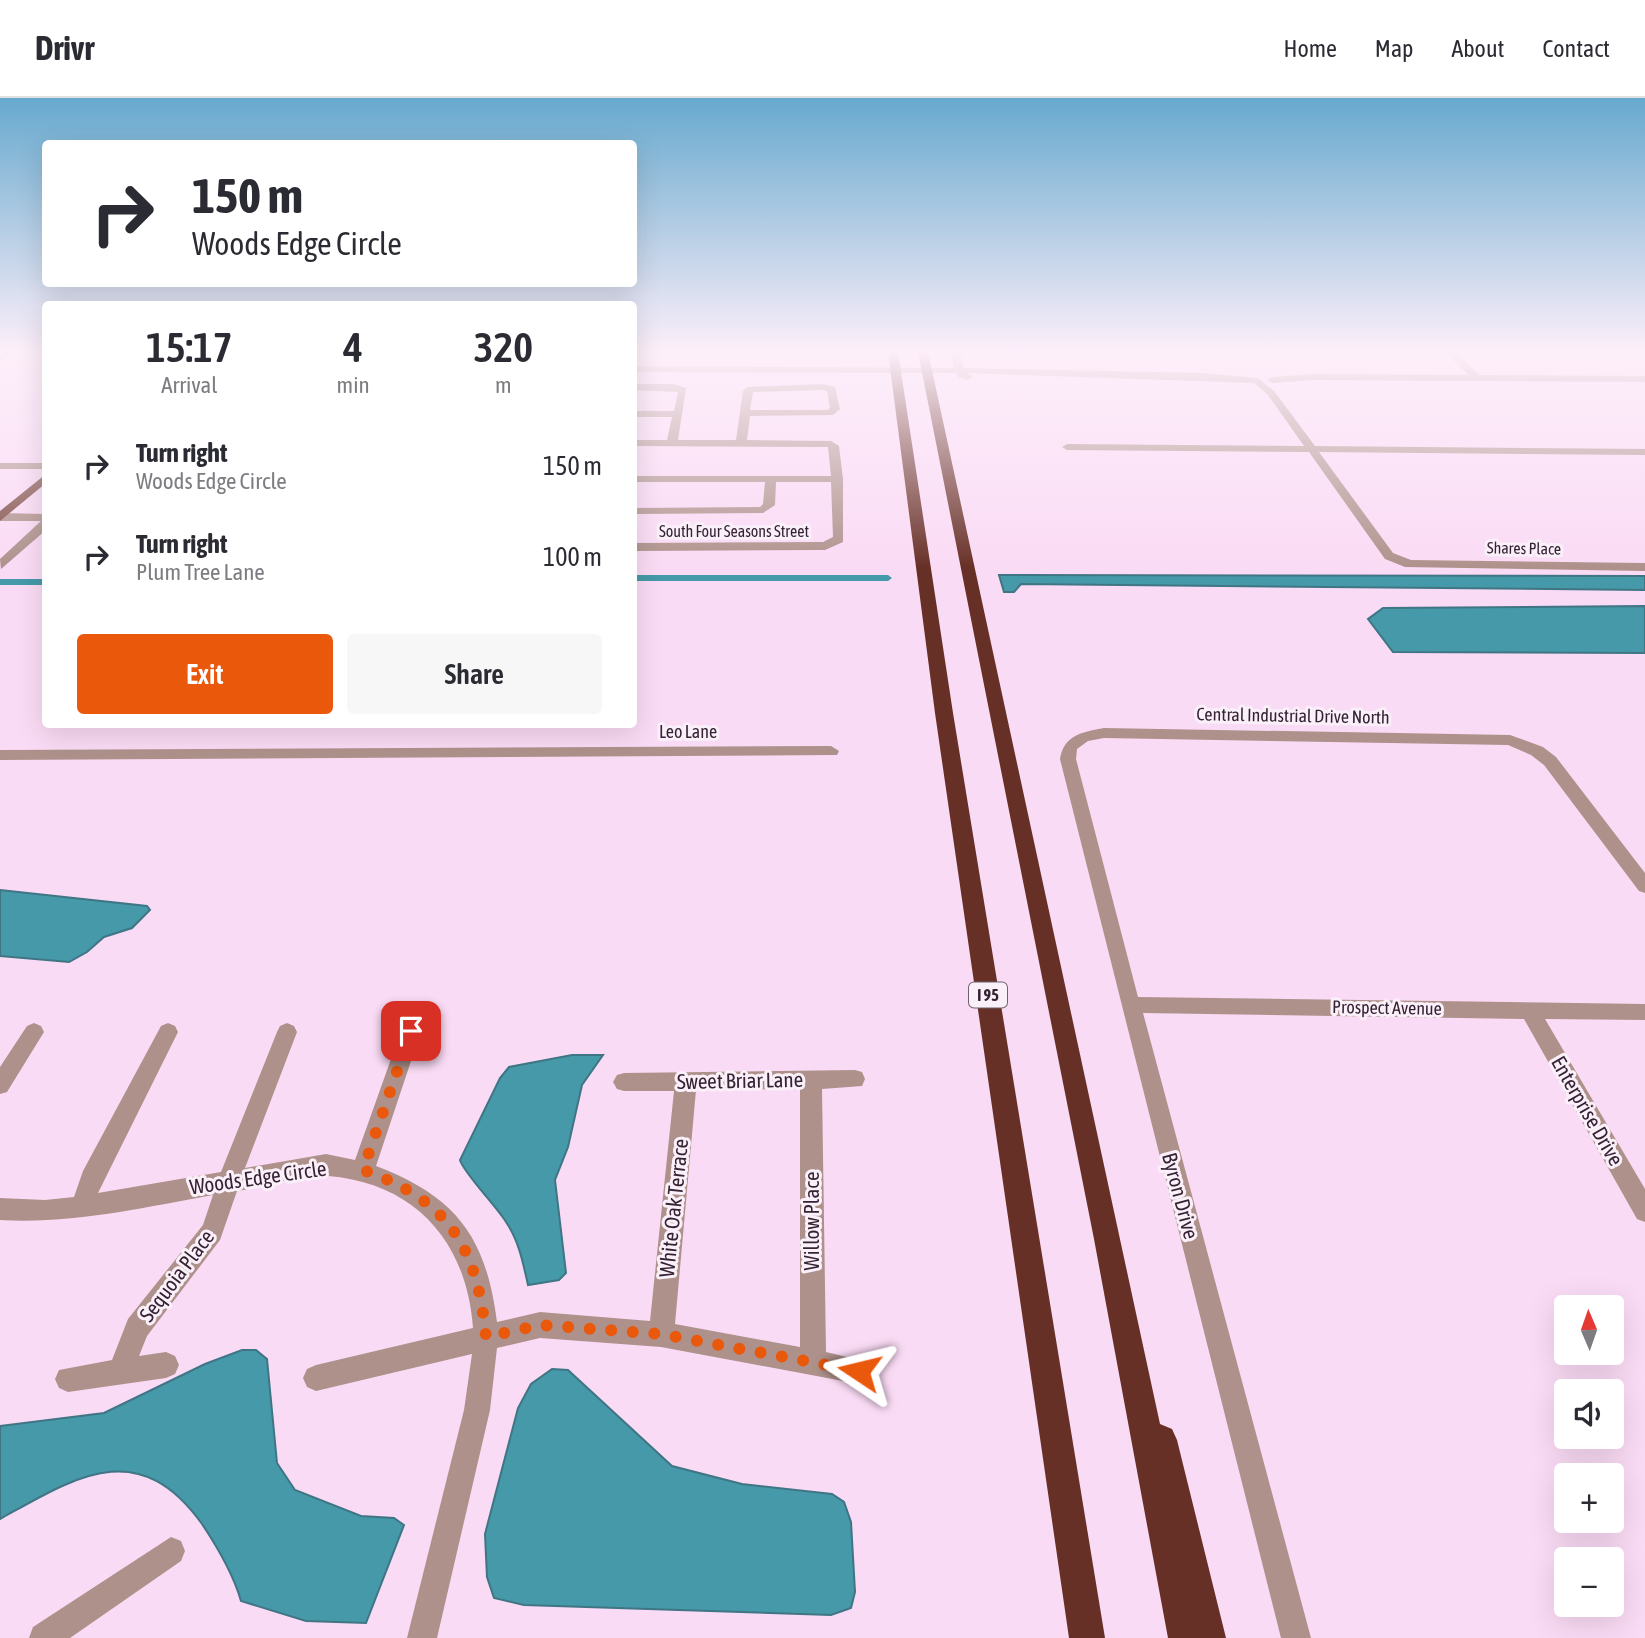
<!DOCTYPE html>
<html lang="en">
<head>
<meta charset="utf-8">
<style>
  body { margin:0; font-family:"Asap Condensed",sans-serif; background:#f7f7f7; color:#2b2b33; height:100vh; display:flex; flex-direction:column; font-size:26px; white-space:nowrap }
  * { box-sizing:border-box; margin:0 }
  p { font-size:23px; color:#7c7c81 }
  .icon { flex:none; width:38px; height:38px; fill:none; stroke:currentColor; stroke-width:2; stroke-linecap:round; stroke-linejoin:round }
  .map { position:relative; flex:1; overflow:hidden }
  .details { position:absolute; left:42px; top:203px; width:595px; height:427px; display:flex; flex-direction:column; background:#fff; border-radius:7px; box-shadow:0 7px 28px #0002 }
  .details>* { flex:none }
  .hud { position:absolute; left:42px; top:42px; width:595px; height:147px; border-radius:7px; box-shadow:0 7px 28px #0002; background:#fff; color:#2b2b33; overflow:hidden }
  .needle { width:46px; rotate:358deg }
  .tools { position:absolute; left:1554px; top:1197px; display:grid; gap:14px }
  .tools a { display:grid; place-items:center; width:70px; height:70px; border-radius:7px; background:#fff; box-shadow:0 7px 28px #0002; font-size:35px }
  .pin { position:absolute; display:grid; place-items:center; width:60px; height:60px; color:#fff; margin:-30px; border-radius:14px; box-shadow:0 4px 10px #0006 }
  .me { position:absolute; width:77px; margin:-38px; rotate:280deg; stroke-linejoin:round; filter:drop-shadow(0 0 5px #0008) }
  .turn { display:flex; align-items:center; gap:24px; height:147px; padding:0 35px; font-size:32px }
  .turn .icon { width:91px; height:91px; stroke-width:2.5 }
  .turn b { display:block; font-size:49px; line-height:60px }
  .eta { display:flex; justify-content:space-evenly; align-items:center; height:119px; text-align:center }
  .eta b { font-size:42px; font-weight:600; line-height:49px }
  .cta { display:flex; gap:14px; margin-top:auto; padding:14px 35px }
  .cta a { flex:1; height:80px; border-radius:7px; background:#ea580c; color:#fff; font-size:28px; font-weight:600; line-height:80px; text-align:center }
  .cta a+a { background:#f7f7f7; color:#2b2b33 }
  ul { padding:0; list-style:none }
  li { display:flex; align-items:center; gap:21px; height:91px; padding:0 35px }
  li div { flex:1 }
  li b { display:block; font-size:26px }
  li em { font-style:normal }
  header { display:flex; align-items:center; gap:42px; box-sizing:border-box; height:98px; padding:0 35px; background:#fff; border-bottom:2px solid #e1e1e2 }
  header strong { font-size:33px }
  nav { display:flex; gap:38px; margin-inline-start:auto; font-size:24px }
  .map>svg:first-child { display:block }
</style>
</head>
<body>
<header>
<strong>Drivr</strong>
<nav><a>Home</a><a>Map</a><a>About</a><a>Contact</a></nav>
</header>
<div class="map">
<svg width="1645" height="1540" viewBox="0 0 1645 1540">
  <rect width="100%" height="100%" fill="#fadbf5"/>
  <!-- water -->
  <path fill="#4599a8" stroke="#407585" stroke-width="2" d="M999 477 1645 478V492L1021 486 1014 494H1004Z
    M1645 508V555L1393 554 1368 521 1383 510Z
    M0 792 147 808 150 812 132 830 104 839 87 854 69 864 0 858Z
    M572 957H603L582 987 568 1049 555 1082 566 1175 559 1182 528 1187C523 1165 519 1143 506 1124 497 1109 463 1074 460 1062L500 980 509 969Z
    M242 1252H256L267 1261 277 1365 295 1392 361 1418 394 1420 404 1427 366 1525 306 1523 241 1503C233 1475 218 1450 202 1426 138 1337 76 1379 0 1421V1328L104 1315 205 1266Z
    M552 1271 568 1272 672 1368 742 1386 832 1396 844 1404 851 1424 855 1494 851 1510 831 1517 524 1507 494 1500 487 1479 485 1436 518 1310 531 1286Z"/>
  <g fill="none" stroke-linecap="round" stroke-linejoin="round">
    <!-- canal -->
    <path fill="#4599a8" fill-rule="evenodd" d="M634 477H888L892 480 888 483H634Z
      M0 481H46V487H0Z"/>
    <!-- minor -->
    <path fill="#ae918b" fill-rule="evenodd" d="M3 254H13L0 263Z
      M951 254H960L964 270 1201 275 1258 280 1274 293 1315 348 1645 351V357L1319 354 1393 455 1411 462 1645 465V473L1405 469 1385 461 1309 354 1067 352 1062 349 1067 346 1304 348 1268 297 1254 285 966 275 973 279 968 282 958 279 956 275 634 274V268L954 270Z
      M1444 254H1454L1480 277 1645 278V284L1314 282 1272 285 1267 282 1272 279 1314 276 1469 277Z
      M1639 254H1645V259Z
      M634 286H673L686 290 678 342H736L743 293 747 289 823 286 835 289 840 311 833 317 750 318 747 342 831 343 839 348 843 381V444L825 452 634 453V445L823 444 833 439 831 384H776L775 407 763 415 634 416V410L760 409 763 406 765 384H634V378H831L828 349 634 348V342H667L672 319H634V313H674L678 294 634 292ZM823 292 827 293 830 310 827 312H750L753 294Z
      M0 365H46V371H0Z
      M0 415 46 416V432L1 471 0 461 41 423H0Z
      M1104 630 1510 637 1543 649 1556 659 1645 775V795L1639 793 1544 667 1531 657 1508 647 1104 640 1088 643 1077 651 1076 661 1138 899 1645 906V922L1545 921 1645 1091V1124L1637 1121 1524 921 1143 915 1311 1540H1281L1060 661C1064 637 1082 634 1104 630Z
      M831 648 839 653 837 657 0 662V652Z
      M411 924 418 927 421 933 376 1068C457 1099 486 1139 497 1224L540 1214 650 1223 674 993H624L617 991 613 984 617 977 624 975 855 972 862 974 865 981 862 988 822 991 826 1254 868 1264 872 1273 868 1282 859 1286 661 1249 540 1240 497 1250 490 1312 437 1540H407L464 1312 472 1256 316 1293 307 1289 303 1280 307 1271 316 1267 473 1230C467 1145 416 1085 328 1078 305 1076 261 1089 237 1093L220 1142 147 1238 139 1258 166 1254 175 1258 179 1267 175 1276 166 1280 68 1294 59 1290 55 1281 59 1272 112 1262 128 1221 203 1127 213 1097C141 1110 73 1126 0 1122V1100L45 1102 74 1099 83 1073 161 928 168 925 175 928 178 934 98 1095 221 1074 277 934 280 928 287 925 294 928 297 934 245 1070 326 1056 355 1062 401 933 404 927ZM800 991V1249L675 1226 696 992Z
      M34 925 41 928 44 934 7 994 0 996V969L27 928Z
      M171 1439 181 1443 185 1453 181 1463 70 1540H29L33 1529Z"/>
    <!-- major -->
    <path fill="#7b4a41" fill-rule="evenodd" d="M46 376V385L0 423V413Z"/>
    <!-- highway -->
    <path fill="#673027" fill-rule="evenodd" d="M888 254H898L953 615 1105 1540H1069L935 615Z
      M918 254H928L1160 1326 1172 1331 1177 1342 1226 1540H1168L1094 1141Z"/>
  </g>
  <!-- sky -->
  <linearGradient id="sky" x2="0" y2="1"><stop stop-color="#67a9ce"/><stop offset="0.54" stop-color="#fdeffa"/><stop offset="1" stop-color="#fdeffa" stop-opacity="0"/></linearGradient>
  <rect width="1645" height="470" fill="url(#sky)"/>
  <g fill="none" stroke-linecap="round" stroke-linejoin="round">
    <!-- route -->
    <path stroke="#ea580c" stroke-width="12" stroke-dasharray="0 21.6" d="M411 933 363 1072C450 1103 477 1149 486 1239L540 1227 661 1236 859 1273"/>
  </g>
  <g text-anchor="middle" stroke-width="6" stroke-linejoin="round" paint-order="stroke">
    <!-- far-street labels -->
    <g font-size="16" fill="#362233" stroke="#faf0f9">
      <text x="734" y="439">South Four Seasons Street</text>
      <text transform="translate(1524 450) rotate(1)" y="6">Shares Place</text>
    </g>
    <!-- shield labels -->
    <rect fill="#faf0f9" stroke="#71606e" stroke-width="2" x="969" y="884.5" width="38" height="25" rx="5"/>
    <g font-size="16" font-weight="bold" fill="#362233">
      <text x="988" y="903">I 95</text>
    </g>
    <!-- street labels -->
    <g font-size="18" fill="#362233" stroke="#faf0f9">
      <text transform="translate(1293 618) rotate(1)" y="6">Central Industrial Drive North</text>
      <text x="688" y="640">Leo Lane</text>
      <text transform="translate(1387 910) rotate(1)" y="6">Prospect Avenue</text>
    </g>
    <!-- near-street labels -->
    <g font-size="21" fill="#362233" stroke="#faf0f9">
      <text transform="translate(740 983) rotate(-1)" y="7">Sweet Briar Lane</text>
      <text transform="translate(1587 1013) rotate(60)" y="7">Enterprise Drive</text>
      <text transform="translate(258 1080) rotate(-8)" y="7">Woods Edge Circle</text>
      <text transform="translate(1180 1098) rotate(75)" y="7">Byron Drive</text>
      <text transform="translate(674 1110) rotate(-84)" y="7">White Oak Terrace</text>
      <text transform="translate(812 1123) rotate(-90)" y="7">Willow Place</text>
      <text transform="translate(177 1178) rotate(-53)" y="7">Sequoia Place</text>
    </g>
  </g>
</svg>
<div class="tools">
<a><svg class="needle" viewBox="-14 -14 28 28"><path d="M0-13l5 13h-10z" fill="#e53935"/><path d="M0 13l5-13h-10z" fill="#7c7c81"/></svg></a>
<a><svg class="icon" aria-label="sound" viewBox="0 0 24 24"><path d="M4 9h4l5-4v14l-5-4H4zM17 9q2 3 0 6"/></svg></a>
<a>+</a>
<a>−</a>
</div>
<div class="pin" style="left:411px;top:933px;background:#d93025"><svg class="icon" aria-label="arrive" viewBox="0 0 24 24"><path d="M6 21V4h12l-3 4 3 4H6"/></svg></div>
<svg class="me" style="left:859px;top:1273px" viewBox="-20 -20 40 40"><path d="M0-17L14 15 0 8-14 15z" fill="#ea580c" stroke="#fff" stroke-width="4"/></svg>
<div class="hud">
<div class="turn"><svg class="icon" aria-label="right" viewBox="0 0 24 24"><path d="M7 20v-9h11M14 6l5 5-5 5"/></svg><div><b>150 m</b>Woods Edge Circle</div></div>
</div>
<section class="details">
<div class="eta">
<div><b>15:17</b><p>Arrival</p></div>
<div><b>4</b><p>min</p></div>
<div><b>320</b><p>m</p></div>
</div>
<ul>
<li><svg class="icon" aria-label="right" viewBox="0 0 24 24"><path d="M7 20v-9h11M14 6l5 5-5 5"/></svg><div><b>Turn right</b><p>Woods Edge Circle</p></div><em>150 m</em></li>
<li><svg class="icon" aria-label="right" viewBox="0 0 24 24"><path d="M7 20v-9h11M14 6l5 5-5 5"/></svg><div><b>Turn right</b><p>Plum Tree Lane</p></div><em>100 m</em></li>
</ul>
<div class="cta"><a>Exit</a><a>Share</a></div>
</section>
</div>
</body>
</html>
